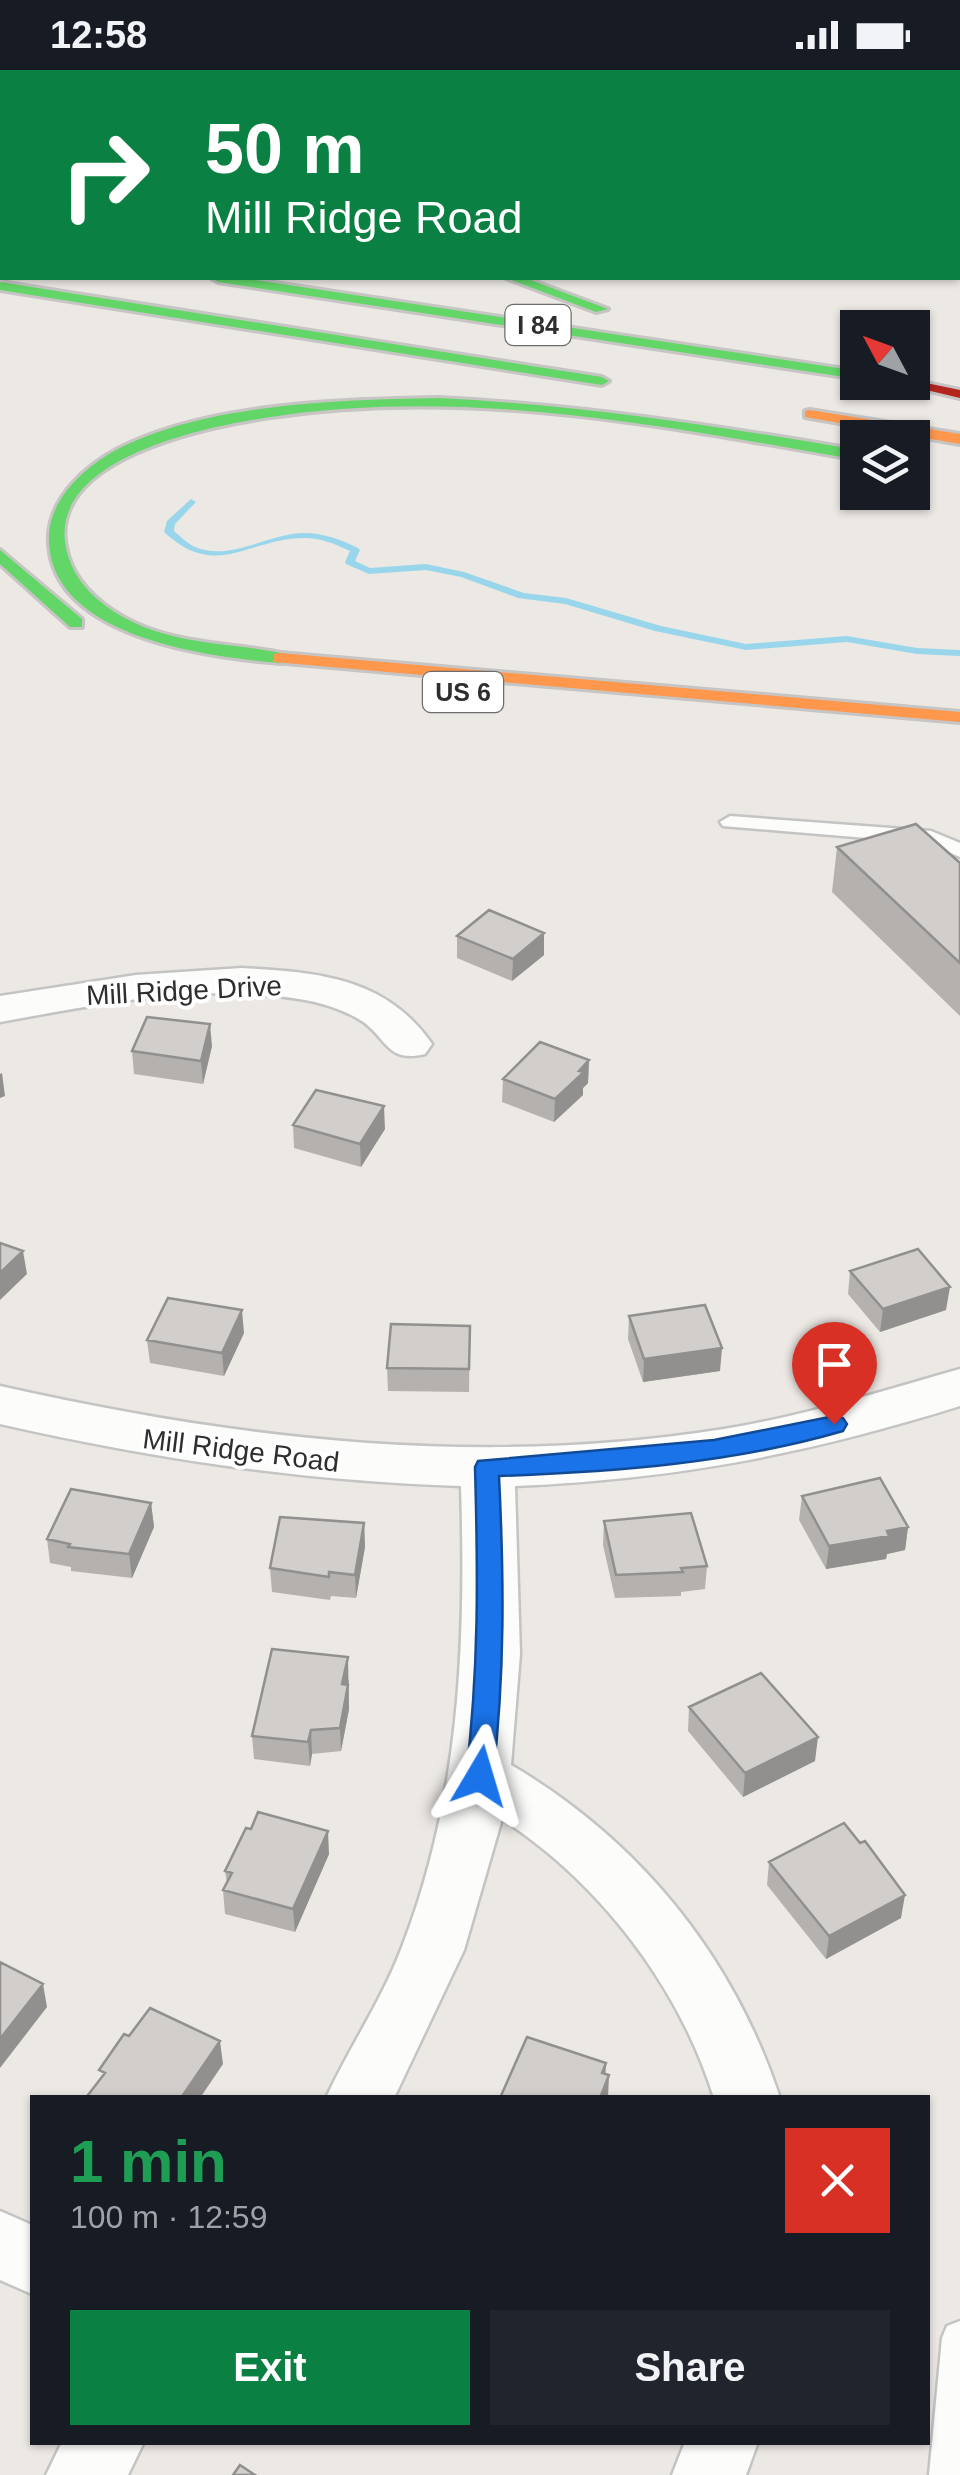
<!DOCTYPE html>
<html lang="en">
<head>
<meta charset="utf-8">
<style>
  body { margin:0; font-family:Helvetica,sans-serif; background:#20242c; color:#f1f3f6; height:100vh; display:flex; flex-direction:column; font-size:38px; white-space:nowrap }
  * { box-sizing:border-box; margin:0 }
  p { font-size:32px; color:#9ea1a6 }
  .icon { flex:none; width:55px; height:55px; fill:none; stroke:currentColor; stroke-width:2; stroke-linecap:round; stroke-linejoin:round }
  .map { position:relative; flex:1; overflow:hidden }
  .drawer { position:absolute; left:30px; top:2025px; width:900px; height:350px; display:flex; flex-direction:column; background:#171b24; border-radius:0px; box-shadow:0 2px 8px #0004 }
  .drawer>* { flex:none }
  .guide { position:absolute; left:0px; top:0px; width:960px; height:210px; box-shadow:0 2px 8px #0004; background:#0b8043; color:#fff; overflow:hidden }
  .needle { width:65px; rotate:311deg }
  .tools { position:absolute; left:840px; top:240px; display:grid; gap:20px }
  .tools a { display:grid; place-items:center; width:90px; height:90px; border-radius:0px; background:#171b24; box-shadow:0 2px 8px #0004; font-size:50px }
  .pin { position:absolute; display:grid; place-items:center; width:85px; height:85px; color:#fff; margin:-102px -42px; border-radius:50% 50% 50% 0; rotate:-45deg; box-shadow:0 0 10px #0007 }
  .pin .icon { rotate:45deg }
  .me { position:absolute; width:110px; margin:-55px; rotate:7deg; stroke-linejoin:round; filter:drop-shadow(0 0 8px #0008) }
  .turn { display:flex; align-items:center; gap:35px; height:210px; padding:0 40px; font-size:45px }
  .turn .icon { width:130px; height:130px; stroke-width:2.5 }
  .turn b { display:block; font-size:70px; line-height:85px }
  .round { display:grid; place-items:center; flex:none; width:105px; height:105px; border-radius:0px; background:#20242c }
  .overview { display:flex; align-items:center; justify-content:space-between; height:170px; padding:0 40px }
  h1 { font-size:60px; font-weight:700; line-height:75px; color:#1e9e55 }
  .primary-button { display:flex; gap:20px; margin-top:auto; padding:20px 40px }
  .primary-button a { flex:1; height:115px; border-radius:0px; background:#0b8043; color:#fff; font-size:40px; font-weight:700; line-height:115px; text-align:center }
  .primary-button a+a { background:#20242c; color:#f1f3f6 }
  .status { display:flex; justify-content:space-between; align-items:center; height:70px; padding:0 50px; background:#171b24; direction:ltr }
  .status svg { height:28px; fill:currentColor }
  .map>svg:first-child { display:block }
</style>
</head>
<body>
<div class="status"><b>12:58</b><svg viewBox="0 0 49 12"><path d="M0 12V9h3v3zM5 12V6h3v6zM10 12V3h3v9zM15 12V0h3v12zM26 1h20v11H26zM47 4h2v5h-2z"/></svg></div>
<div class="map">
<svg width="960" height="2405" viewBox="0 0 960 2405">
  <rect width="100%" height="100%" fill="#ece8e4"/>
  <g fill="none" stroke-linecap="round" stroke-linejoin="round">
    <!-- stream -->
    <path fill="#99d6ec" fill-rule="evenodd" d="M191 429 196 432 175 454 174 461C180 466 187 473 193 476 228 493 269 463 304 463 325 463 341 470 358 478L360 480 355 491 370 498 426 494 464 502 524 523 566 528 661 556 746 574 847 566 917 578 960 580V586L917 584 847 572 746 580 655 561 565 534 518 528 461 507 426 500 369 504 346 494 345 492 350 481C335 474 321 468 305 468 248 468 217 511 164 462L167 451Z"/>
    <!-- lane casing -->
    <g stroke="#c5c4c5" stroke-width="5">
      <path id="lane" d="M730 746 931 761 960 773V787L927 773 723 756 720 752Z
        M960 2251V2405H929L942 2268 947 2256Z"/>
    </g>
    <!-- street casing -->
    <g stroke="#c5c4c5" stroke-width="5">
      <path id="street" d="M181 0H207V2H181Z
        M242 898C317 902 386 907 432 974L425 984C384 994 387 964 357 948 339 938 319 932 299 929 202 912 95 935 0 952V926L136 905Z
        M960 1299V1336C806 1384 677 1409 515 1416L520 1584 511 1695C639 1770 733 1886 780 2028H714C679 1916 600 1813 502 1749L464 1880 394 2028H326C350 1976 382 1930 402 1877 460 1727 466 1575 461 1416 302 1411 155 1389 0 1354V1316C239 1370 481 1398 724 1359 805 1346 882 1321 960 1299Z
        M0 2141 32 2155V2224L0 2210Z
        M62 2372H144L128 2405H46Z
        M685 2372H758L746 2405H672Z"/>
    </g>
    <!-- fast casing -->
    <g stroke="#c6c5c4" stroke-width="6">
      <path id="fast" d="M958 130 960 131V139L958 138Z
        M0 171H2V179H0Z
        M211 208H242L858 301V309L218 212Z
        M506 208H525L608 239 596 242Z
        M0 212 602 307 609 311 602 315 0 220Z
        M439 328C581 335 718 356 858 380V390C666 356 466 317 271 347 210 356 42 388 67 482 75 513 98 533 125 548 176 576 231 572 286 584V592L280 593C208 587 44 567 49 464 52 426 86 396 118 379 207 333 341 330 439 328Z
        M0 480 82 549V557H70L0 494Z"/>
    </g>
    <!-- slow casing -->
    <g stroke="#c6c5c4" stroke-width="6">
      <path id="slow" d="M0 131H2V139H0Z
        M810 340 960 364V374L805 347V341Z
        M280 583 960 642V652L274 592V584Z"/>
    </g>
    <!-- jam casing -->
    <g stroke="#c6c5c4" stroke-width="6">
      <path id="jam" d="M912 310 960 320V328L893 312Z"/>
    </g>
    <!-- lane -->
    <use href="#lane" fill="#fcfcfb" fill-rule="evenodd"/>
    <!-- street -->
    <use href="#street" fill="#fcfcfb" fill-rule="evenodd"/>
    <!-- fast -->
    <use href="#fast" fill="#63d668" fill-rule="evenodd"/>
    <!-- slow -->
    <use href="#slow" fill="#ff974d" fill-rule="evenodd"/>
    <!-- jam -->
    <use href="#jam" fill="#b3261e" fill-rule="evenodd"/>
  </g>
  <!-- wall -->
  <path fill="#b4b1af" d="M660 0H920L916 2H660Z
    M837 777 960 793V946L832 822Z
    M544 863V885L512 911 457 888V866Z
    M212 976 203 1014 134 1004 132 981Z
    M589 990 588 1013 583 1018V1025L554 1052 502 1032 503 1009Z
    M293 1055 385 1059 361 1097 294 1078Z
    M850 1201 946 1240 880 1262 848 1224Z
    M629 1246 720 1301 643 1312 628 1269Z
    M470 1256 469 1322 388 1321 387 1298Z
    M244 1263 224 1306 150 1293 147 1270Z
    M802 1426 908 1457 905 1480 887 1484 886 1489 826 1499 799 1450Z
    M151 1433 154 1457 132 1508 71 1501V1497L50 1493 47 1469Z
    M604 1451 707 1496 705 1519 681 1522V1526L615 1528 603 1475Z
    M364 1453 365 1477 356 1528 331 1526 330 1530 272 1522 270 1498Z
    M349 1610V1639L341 1681 312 1684 310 1696 254 1689 252 1666Z
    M689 1637 815 1691 743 1727 688 1661Z
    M860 1773 901 1848 826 1889 767 1815 769 1792Z
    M329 1784 295 1862 225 1844 223 1820 227 1813 225 1801Z"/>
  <!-- shaded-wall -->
  <path fill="#92908e" d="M905 0H920L916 2H902Z
    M544 863V885L512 911 513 889Z
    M210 954 212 976 203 1014 201 991Z
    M589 990 588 1013 583 1018V1025L554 1052 555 1029Z
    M2 1003 5 1026 0 1028V1004Z
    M384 1036 385 1059 361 1097 360 1074Z
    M23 1181 27 1204 0 1230V1203Z
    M950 1217 946 1240 880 1262 883 1239Z
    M242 1240 244 1263 224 1306 222 1283Z
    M722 1278 720 1301 643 1312 644 1289Z
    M151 1433 154 1457 132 1508 129 1484Z
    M364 1453 365 1477 356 1528 355 1505Z
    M908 1457 905 1480 887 1484 886 1489 826 1499 829 1476Z
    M348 1587 349 1639 341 1681 340 1658 342 1614Z
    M311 1660 312 1684 310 1696 308 1672Z
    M818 1667 815 1691 743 1727 745 1703Z
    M328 1761 329 1784 295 1862 293 1839Z
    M905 1825 901 1848 826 1889 829 1866Z
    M43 1914 47 1937 0 1998V1969Z
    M220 1971 223 1994 200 2028H181Z
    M606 1993 605 2016 609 2005 608 2028H600L602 2003Z"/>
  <!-- building -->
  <path fill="#d1cecb" stroke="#92908e" stroke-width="2.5" d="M724 0H817L815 2H746Z
    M863 0H905L902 2H876Z
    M916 754 960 793V893L837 777Z
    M489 840 544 863 513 889 457 866Z
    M147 947 210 954 201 991 132 981Z
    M540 972 589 990 579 1001 584 1002 555 1029 503 1009Z
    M316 1020 384 1036 360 1074 293 1055Z
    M0 1173 23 1181 0 1203Z
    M918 1179 950 1217 883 1239 850 1201Z
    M168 1228 242 1240 222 1283 147 1270Z
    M705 1235 722 1278 644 1289 629 1246Z
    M391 1254 470 1256 469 1299 387 1298Z
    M880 1408 908 1457 887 1461 889 1466 829 1476 802 1426Z
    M71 1419 151 1433 129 1484 68 1477 70 1474 47 1469Z
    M691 1443 707 1496 681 1498 683 1502 616 1505 604 1451Z
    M280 1447 364 1453 355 1505 329 1502V1507L270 1498Z
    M272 1579 348 1587 342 1614 348 1615 340 1658 311 1660 308 1672 252 1666Z
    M761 1603 818 1667 745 1703 689 1637Z
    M258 1742 328 1761 293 1839 223 1820 232 1803 225 1801 246 1758 251 1759Z
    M844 1753 860 1773 865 1771 905 1825 829 1866 769 1792Z
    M0 1892 43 1914 0 1969Z
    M150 1938 220 1971 181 2028H92L88 2025 105 2003 99 2000 124 1964 129 1966Z
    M527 1967 606 1993 602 2003 609 2005 600 2028H500Z
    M240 2395 255 2405H233Z"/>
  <!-- route -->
  <path fill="#1a73e8" stroke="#114b97" stroke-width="2.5" d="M834 1346 843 1348 847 1354 843 1361C733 1393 614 1402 499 1406 504 1509 505 1603 493 1706L489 1714 480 1717 470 1714 466 1706C479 1599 478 1504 475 1397L478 1391 714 1370Z"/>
  <g text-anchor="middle" stroke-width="8" stroke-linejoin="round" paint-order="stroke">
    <!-- shield labels -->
    <g fill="#fff" stroke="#6d6d6d" stroke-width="2.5">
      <rect x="505.5" y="235" width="65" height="40" rx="8"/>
      <rect x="423" y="602" width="80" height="40" rx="8"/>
    </g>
    <g font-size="25" font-weight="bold" fill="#2e2e2e">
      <text x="538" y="264">I 84</text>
      <text x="463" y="631">US 6</text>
    </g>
    <!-- street labels -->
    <g font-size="28" fill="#2e2e2e" stroke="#fff">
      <text transform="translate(184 920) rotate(-3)" y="10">Mill Ridge Drive</text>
      <text transform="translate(241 1380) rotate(7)" y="10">Mill Ridge Road</text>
    </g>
  </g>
</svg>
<div class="tools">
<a><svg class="needle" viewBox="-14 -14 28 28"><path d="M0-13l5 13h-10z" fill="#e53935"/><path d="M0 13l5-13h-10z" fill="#9ea1a6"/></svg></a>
<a><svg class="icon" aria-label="layers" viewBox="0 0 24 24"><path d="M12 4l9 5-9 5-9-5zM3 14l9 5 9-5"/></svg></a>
</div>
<div class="pin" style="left:834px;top:1354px;background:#d93025"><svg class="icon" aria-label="arrive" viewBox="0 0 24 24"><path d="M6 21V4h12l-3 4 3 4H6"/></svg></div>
<svg class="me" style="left:480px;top:1706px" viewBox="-20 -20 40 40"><path d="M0-17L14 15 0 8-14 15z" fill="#1a73e8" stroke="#fff" stroke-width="4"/></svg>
<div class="guide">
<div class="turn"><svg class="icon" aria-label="right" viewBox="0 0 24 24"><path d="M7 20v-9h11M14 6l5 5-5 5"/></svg><div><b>50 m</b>Mill Ridge Road</div></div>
</div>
<section class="drawer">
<div class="overview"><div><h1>1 min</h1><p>100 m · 12:59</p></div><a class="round" style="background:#d93025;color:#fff"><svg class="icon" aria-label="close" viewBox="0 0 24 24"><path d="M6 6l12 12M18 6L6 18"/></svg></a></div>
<div class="primary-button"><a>Exit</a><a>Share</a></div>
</section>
</div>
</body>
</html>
